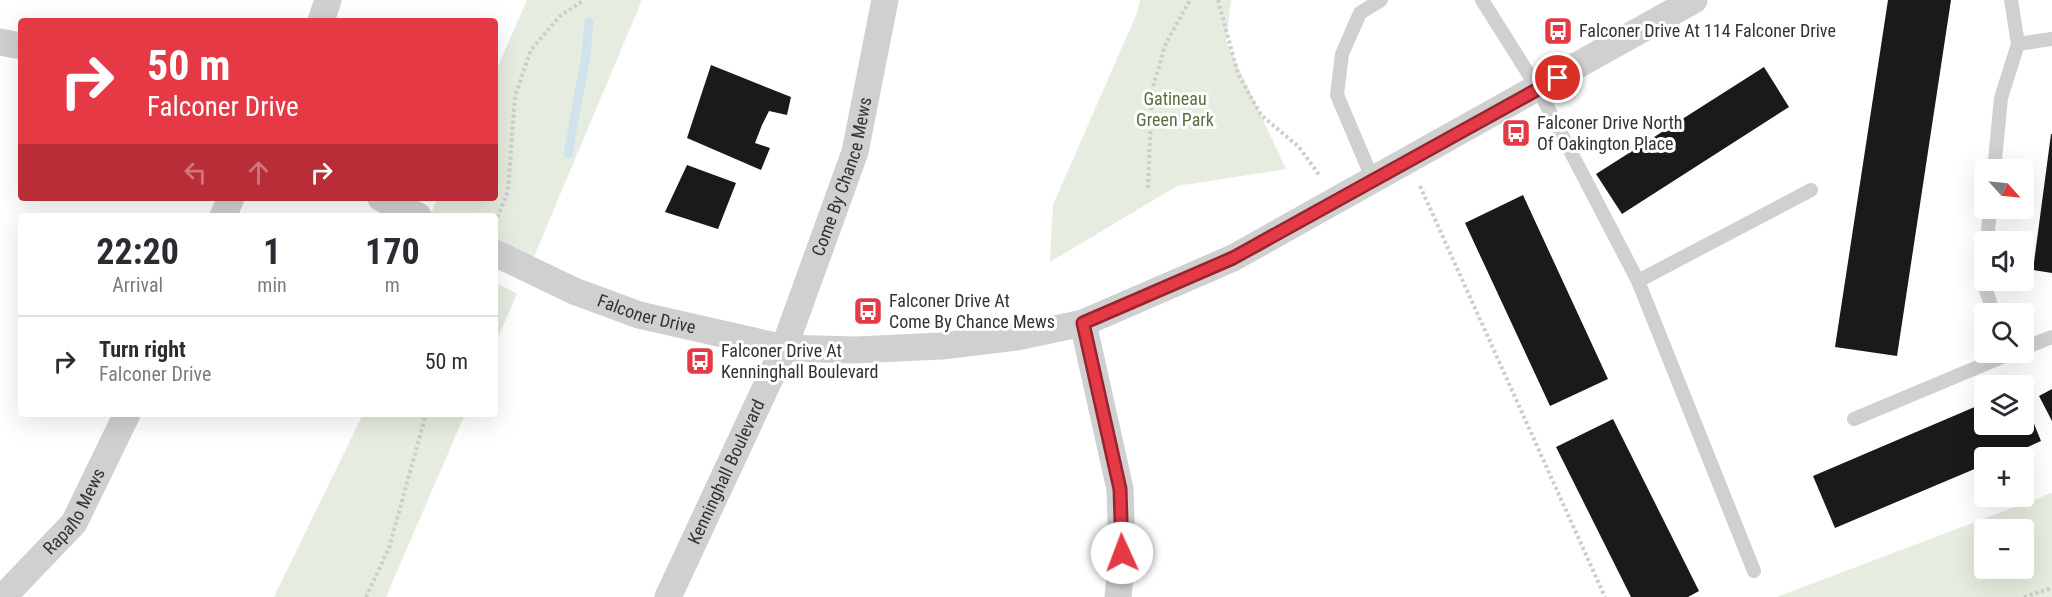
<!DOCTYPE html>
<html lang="en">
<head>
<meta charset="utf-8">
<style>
  body { margin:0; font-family:"Roboto Condensed",sans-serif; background:#f2f2f3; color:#2b2b33; height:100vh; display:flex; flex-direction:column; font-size:22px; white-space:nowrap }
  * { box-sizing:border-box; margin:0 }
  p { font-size:20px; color:#7c7c81 }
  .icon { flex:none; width:33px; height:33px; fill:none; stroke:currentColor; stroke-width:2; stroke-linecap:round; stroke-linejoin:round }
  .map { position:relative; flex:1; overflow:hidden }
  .sheet { position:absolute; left:18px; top:213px; width:480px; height:204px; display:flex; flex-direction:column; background:#fff; border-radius:6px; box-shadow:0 6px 24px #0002 }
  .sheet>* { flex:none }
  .guide { position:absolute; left:18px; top:18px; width:480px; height:183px; border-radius:6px; box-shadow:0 6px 24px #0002; background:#e63946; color:#fff; overflow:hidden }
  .needle { width:39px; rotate:117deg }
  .tools { position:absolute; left:1974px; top:159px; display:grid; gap:12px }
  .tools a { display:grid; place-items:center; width:60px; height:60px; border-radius:6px; background:#fff; box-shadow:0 6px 24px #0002; font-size:30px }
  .pin { position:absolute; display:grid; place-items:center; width:51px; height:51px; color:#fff; margin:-26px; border:3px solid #fff; border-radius:50%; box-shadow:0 2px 6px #0007 }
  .me { position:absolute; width:66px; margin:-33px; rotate:358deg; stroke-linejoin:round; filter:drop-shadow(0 0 4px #0008) }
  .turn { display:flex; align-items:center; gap:21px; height:126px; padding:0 30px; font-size:27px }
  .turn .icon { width:78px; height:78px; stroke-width:2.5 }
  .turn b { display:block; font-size:42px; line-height:51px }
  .lanes { display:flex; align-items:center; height:57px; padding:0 30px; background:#0003; justify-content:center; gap:30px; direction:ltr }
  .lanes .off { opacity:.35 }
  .eta { display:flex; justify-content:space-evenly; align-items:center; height:102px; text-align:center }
  .eta b { font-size:36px; font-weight:700; line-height:42px }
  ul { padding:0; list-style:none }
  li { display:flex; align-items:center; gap:18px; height:90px; padding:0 30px; border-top:2px solid #e1e1e2 }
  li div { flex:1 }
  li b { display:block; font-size:22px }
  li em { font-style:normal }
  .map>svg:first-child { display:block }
</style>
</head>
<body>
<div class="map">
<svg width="2052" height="597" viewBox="0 0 2052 597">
  <rect width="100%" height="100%" fill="#fff"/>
  <!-- green -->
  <path fill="#e6ecdf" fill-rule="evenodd" d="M527 0H642L533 259 495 242V216H438L431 213 438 198H495V73Z
    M1140 0H1231L1226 41 1286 169 1177 186 1050 262 1053 205 1137 13Z
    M495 282 517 294 495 344Z
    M363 414H465L386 597H274Z
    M2052 493V597H1777ZM1984 530H2024V568H1984Z"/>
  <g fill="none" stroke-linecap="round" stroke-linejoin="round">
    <!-- stream -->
    <path stroke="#cfe2ee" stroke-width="9" d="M568 154 586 55 589 22"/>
  </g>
  <!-- building -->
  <path fill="#1a1a1a" d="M1888 0H1951L1897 356 1835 347Z
    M711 65 791 97 787 115 769 111 762 125 755 143 770 148 761 170 687 138Z
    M1764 67 1789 107 1622 214 1596 174Z
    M2051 134H2052V273L2033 270Z
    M687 165 736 183 718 229 665 212Z
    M1523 195 1608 379 1550 406 1465 223Z
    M2052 389V421L2039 396Z
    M2024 399 2041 441 2003 458H1984V465L1835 528 1813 476 1984 403V424H2024Z
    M1613 419 1699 591 1688 597H1631L1556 447Z"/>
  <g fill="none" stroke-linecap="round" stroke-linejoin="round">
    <!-- path -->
    <path stroke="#cdcdcd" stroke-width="4" stroke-dasharray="3 3" stroke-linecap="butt" d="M1218 0 1238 74 1261 115 1299 147 1320 176
      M1420 186 1605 597
      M1148 188 1152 90 1166 43 1190 0
      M495 223 508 191 515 96 531 50 560 16 584 0
      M366 597 389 548 426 414
      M2024 597 2052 588"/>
    <!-- lane -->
    <path stroke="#d0d0d0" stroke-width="14" d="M1482 0 1538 89 1638 281 1754 571
      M2011 0 2018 44
      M1994 170 2001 98 2018 44 2052 39
      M1373 180 1337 95 1342 54 1360 13 1381 0
      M1987 242 1990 208
      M1984 276V284L1994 314
      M1638 281 1811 190
      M2024 348 2052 337
      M1854 419 2009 354"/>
    <!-- street -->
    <g stroke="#d0d0d0" stroke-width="27">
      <path d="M321 21 328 0"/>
      <path d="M0 42 21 46"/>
      <path d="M381 198 418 216"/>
      <path d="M223 216 231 198"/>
      <path id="s1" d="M495 253 574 291 639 315 784 348 855 350 942 346 1017 337 1083 323 1233 258 1694 0"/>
      <path d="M1083 323 1120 489 1122 553 1118 597"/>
      <path id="s2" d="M4 596 74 523 127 414"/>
      <path id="s3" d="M668 597 784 348 855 152 885 0"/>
    </g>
  </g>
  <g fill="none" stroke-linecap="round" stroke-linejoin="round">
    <!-- route casing -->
    <g stroke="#96252e" stroke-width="15">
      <path id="route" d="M1122 553 1120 489 1083 323 1233 258 1558 78"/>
    </g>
    <!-- route -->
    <use href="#route" stroke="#e63946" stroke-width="10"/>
  </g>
  <!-- icons -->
  <defs>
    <g id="bus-square" transform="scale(1.5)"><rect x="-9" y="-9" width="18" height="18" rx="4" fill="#e63946" stroke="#fff"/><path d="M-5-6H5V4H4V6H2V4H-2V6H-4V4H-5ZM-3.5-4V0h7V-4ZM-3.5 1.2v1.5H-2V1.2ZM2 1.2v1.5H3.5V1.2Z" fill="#fff"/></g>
  </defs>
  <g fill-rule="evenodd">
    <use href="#bus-square" x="1558" y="31"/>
    <use href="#bus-square" x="1516" y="133"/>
    <use href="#bus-square" x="868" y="311"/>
    <use href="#bus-square" x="700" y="361"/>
  </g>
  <g text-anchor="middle" stroke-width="6" stroke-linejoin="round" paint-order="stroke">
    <!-- poi labels -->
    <g font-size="18" fill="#333" stroke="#fff" text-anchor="start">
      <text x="1579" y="37">Falconer Drive At 114 Falconer Drive</text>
      <text x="1537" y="129">Falconer Drive North<tspan x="1537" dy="21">Of Oakington Place</tspan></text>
      <text x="889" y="307">Falconer Drive At<tspan x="889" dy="21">Come By Chance Mews</tspan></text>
      <text x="721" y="357">Falconer Drive At<tspan x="721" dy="21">Kenninghall Boulevard</tspan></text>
    </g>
    <!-- park labels -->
    <g font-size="18" fill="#56703f" stroke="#fff">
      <text x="1175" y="105">Gatineau<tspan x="1175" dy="21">Green Park</tspan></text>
    </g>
    <!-- street labels -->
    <g font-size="18" fill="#333" stroke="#fff">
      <text dy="6" stroke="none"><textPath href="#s3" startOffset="456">Come By Chance Mews</textPath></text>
      <text dy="6" stroke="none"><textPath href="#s1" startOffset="164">Falconer Drive</textPath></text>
      <text dy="6" stroke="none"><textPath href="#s3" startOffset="138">Kenninghall Boulevard</textPath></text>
      <text dy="6" stroke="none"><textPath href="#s2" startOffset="111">Rapallo Mews</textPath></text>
    </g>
  </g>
</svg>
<div class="tools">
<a><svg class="needle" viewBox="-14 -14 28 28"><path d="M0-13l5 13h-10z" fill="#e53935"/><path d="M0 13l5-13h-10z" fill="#7c7c81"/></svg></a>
<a><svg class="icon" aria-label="sound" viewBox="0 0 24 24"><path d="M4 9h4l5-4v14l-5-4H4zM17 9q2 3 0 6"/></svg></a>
<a><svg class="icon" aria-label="search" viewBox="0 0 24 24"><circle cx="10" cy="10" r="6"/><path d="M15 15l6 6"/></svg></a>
<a><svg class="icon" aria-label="layers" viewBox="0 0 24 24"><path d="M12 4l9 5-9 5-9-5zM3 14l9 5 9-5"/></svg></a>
<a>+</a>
<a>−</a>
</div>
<div class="pin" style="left:1558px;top:78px;background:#d93025"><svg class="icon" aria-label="arrive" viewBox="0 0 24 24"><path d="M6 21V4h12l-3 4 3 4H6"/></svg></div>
<svg class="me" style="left:1122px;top:553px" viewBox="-20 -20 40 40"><circle r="19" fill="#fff"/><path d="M0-13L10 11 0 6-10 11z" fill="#e63946"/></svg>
<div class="guide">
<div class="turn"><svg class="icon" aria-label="right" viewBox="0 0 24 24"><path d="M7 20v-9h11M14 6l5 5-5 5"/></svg><div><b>50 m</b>Falconer Drive</div></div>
<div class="lanes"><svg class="icon off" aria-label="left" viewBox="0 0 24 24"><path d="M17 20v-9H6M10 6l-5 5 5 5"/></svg><svg class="icon off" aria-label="ahead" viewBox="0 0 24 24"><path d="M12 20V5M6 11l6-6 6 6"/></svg><svg class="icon" aria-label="right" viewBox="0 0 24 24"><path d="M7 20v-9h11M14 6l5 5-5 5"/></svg></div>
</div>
<section class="sheet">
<div class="eta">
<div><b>22:20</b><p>Arrival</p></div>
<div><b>1</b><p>min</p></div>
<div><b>170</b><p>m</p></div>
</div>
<ul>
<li><svg class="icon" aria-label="right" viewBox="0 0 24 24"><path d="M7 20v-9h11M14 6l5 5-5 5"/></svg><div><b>Turn right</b><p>Falconer Drive</p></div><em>50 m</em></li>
</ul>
</section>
</div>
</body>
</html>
